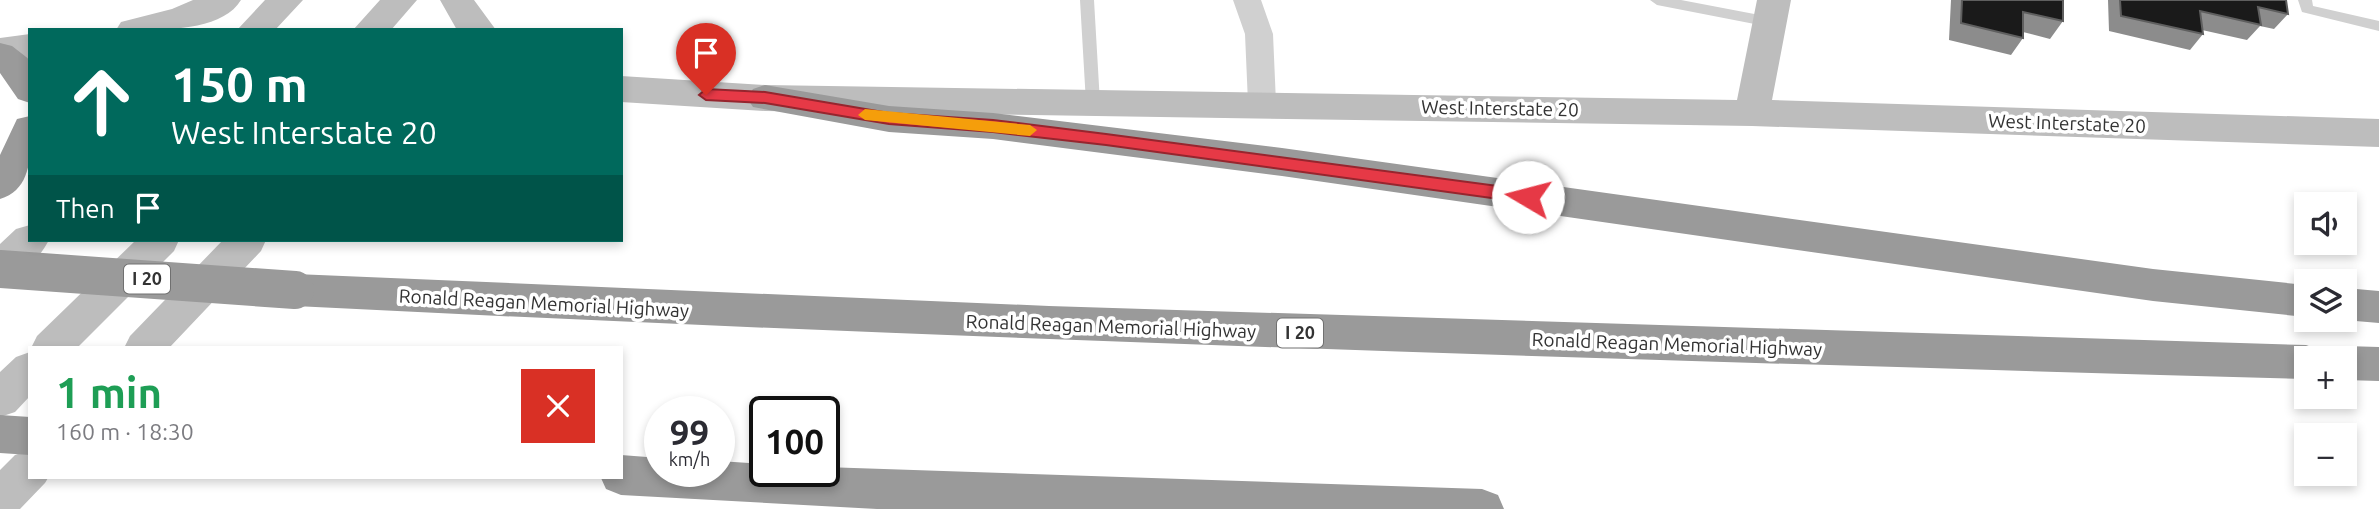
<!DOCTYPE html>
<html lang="en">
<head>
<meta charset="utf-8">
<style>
  body { margin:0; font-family:Ubuntu,sans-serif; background:#f7f7f7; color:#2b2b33; height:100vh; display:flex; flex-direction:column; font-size:26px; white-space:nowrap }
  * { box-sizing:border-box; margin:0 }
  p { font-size:23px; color:#7c7c81 }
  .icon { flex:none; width:38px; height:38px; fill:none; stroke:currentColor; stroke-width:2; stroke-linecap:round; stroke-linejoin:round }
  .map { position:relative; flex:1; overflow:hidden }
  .details { position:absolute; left:28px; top:346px; width:595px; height:133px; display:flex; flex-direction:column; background:#fff; border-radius:0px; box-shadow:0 4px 10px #0003 }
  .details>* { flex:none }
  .hud { position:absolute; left:28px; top:28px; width:595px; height:214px; border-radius:0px; box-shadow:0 4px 10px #0003; background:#00695c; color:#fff; overflow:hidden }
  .controls { position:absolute; left:2294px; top:192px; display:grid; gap:14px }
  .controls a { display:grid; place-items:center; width:63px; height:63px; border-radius:0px; background:#fff; box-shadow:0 4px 10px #0003; font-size:35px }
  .speed { position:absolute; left:644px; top:396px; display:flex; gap:14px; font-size:35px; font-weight:700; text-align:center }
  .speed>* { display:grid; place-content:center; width:91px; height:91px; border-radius:50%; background:#fff; box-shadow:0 4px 10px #0003; line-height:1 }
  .speed small { font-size:18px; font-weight:400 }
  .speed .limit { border:4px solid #111; border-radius:10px; background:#fff; color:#111 }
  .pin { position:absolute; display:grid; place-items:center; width:60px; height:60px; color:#fff; margin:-72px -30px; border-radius:50% 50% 50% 0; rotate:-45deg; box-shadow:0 0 7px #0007 }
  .pin .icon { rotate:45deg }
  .me { position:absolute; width:77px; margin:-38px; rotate:278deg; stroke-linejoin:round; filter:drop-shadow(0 0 5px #0008) }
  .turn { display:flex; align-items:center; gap:24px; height:147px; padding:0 28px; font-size:32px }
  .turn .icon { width:91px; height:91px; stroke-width:2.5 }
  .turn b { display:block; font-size:49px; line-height:60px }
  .then { display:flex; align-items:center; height:66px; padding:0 28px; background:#0003; gap:14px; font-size:26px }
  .round { display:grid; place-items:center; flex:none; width:74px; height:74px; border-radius:0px; background:#f7f7f7 }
  .headline { display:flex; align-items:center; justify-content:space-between; height:119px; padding:0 28px }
  h1 { font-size:42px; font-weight:700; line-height:52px; color:#1e9e55 }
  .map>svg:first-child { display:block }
</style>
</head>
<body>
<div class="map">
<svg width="2379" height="509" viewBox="0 0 2379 509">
  <rect width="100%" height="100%" fill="#fff"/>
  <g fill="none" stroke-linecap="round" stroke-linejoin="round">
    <!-- lane -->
    <path fill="#d0d0d0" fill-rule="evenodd" d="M1080 0H1094L1100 103 1093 108 1086 103Z
      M1650 0H1681L1770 17 1777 22 1770 27 1657 5Z
      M2298 0H2312L2313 6 2379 21V31L2302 12Z"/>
    <!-- street -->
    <path fill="#d0d0d0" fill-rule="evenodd" d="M1233 0H1261L1273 34 1276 103 1272 111 1262 114 1252 111 1248 103 1245 34Z"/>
    <!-- secondary -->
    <path fill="#bdbdbd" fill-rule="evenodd" d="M193 0H241C221 34 150 30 116 30L121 22 172 9Z
      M265 0H303L275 30H237Z
      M380 0H417L391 30H353Z
      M440 0H474L496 30H457Z
      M1757 0H1791L1772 100 2379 119V147L1752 126 765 111 621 102V76L765 85 1737 100Z
      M30 34V58L0 62V38Z
      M30 225V240H49C39 259 20 277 0 284V244L16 229Z
      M136 240H179L174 251 77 348H31L37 336Z
      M223 240H266L261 251 169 348H124L130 336Z
      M30 352V396L15 412 0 417V372L16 357Z
      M30 450V478H48L45 483 20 509H0V470L15 455Z"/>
    <!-- highway -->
    <path fill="#9a9a9a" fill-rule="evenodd" d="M0 43 12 46 30 60V103L18 99 0 73Z
      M765 85 889 106 993 113 1282 148 2153 269 2306 285V317L2153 301 1282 176 993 139 889 132 753 107 747 98 753 89Z
      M30 116C30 147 36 188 0 199V155L17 119Z
      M295 274 1049 306 2306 345 2320 350 2325 359H2306V379C1635 360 965 340 295 306L281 301 275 290 281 279Z
      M2345 288 2379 291V323L2344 320Z
      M2345 346 2379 347V381L2345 380V359H2327L2331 351Z
      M0 415 30 417V455L0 453Z
      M621 455 660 458V471H719V461L765 464V471H824V467L1482 489 1498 495 1504 509H877L621 495 606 489 601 478H621Z"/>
    <!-- highway-bridge -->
    <path stroke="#9a9a9a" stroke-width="38" d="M0 269 295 290"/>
  </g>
  <!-- wall -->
  <path fill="#8c8c8c" d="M1951 0H2063V21L2050 39 2023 32V38L2011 55 1949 40Z
    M2108 0H2286L2288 14 2274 29 2260 26 2247 40 2202 30 2203 34 2190 50 2109 31Z"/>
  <!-- building -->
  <path fill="#1a1a1a" stroke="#5f5f5f" stroke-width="2" d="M1962 0H2063V21L2023 12V38L1961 23Z
    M2120 0H2286L2288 14 2258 7 2261 25 2200 11 2203 34 2121 16Z"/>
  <!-- route -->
  <path fill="#e63946" stroke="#96252e" stroke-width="2" d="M706 89 765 92 889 113 993 120 1106 134 1528 190 1536 197 1528 203 1106 145 993 132 889 124 765 103 706 100 699 95Z"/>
  <!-- slow -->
  <path fill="#f59e0b" d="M865 109 1030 125 1037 130 1030 136 865 120 858 115Z"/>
  <g text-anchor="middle" stroke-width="7" stroke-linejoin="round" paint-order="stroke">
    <!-- shield labels -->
    <g fill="#fff" stroke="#707070" stroke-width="2">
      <rect x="124" y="264.5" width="46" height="29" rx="5"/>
      <rect x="1277" y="318.5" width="46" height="29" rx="5"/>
    </g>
    <g font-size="18" font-weight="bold" fill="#333">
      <text x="147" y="285">I 20</text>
      <text x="1300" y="339">I 20</text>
    </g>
    <!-- street labels -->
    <g font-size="19" fill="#333" stroke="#fff">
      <text transform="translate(1500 108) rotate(1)" y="7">West Interstate 20</text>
      <text transform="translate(2067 123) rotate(2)" y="7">West Interstate 20</text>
      <text transform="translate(544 303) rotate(3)" y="7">Ronald Reagan Memorial Highway</text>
      <text transform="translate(1111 326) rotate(2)" y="7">Ronald Reagan Memorial Highway</text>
      <text transform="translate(1677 344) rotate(2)" y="7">Ronald Reagan Memorial Highway</text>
    </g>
  </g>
</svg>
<div class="controls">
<a><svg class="icon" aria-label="sound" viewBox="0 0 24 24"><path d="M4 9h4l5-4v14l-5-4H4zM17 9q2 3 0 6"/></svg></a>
<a><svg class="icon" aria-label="layers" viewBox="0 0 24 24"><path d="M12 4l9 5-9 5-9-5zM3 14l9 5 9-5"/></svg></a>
<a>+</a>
<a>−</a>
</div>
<div class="speed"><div>99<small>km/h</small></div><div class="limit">100</div></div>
<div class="pin" style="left:706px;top:95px;background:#d93025"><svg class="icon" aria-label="arrive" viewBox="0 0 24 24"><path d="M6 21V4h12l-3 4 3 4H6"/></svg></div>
<svg class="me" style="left:1528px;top:197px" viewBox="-20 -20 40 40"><circle r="19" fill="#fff"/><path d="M0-13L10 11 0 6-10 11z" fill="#e63946"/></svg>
<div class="hud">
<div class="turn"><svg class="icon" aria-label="ahead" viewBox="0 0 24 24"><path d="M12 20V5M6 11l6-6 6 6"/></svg><div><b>150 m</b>West Interstate 20</div></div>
<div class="then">Then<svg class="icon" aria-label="arrive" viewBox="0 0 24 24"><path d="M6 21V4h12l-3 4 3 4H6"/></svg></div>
</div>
<section class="details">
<div class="headline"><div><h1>1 min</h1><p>160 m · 18:30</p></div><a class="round" style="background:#d93025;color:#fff"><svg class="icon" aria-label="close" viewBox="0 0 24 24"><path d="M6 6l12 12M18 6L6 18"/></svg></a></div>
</section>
</div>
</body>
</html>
